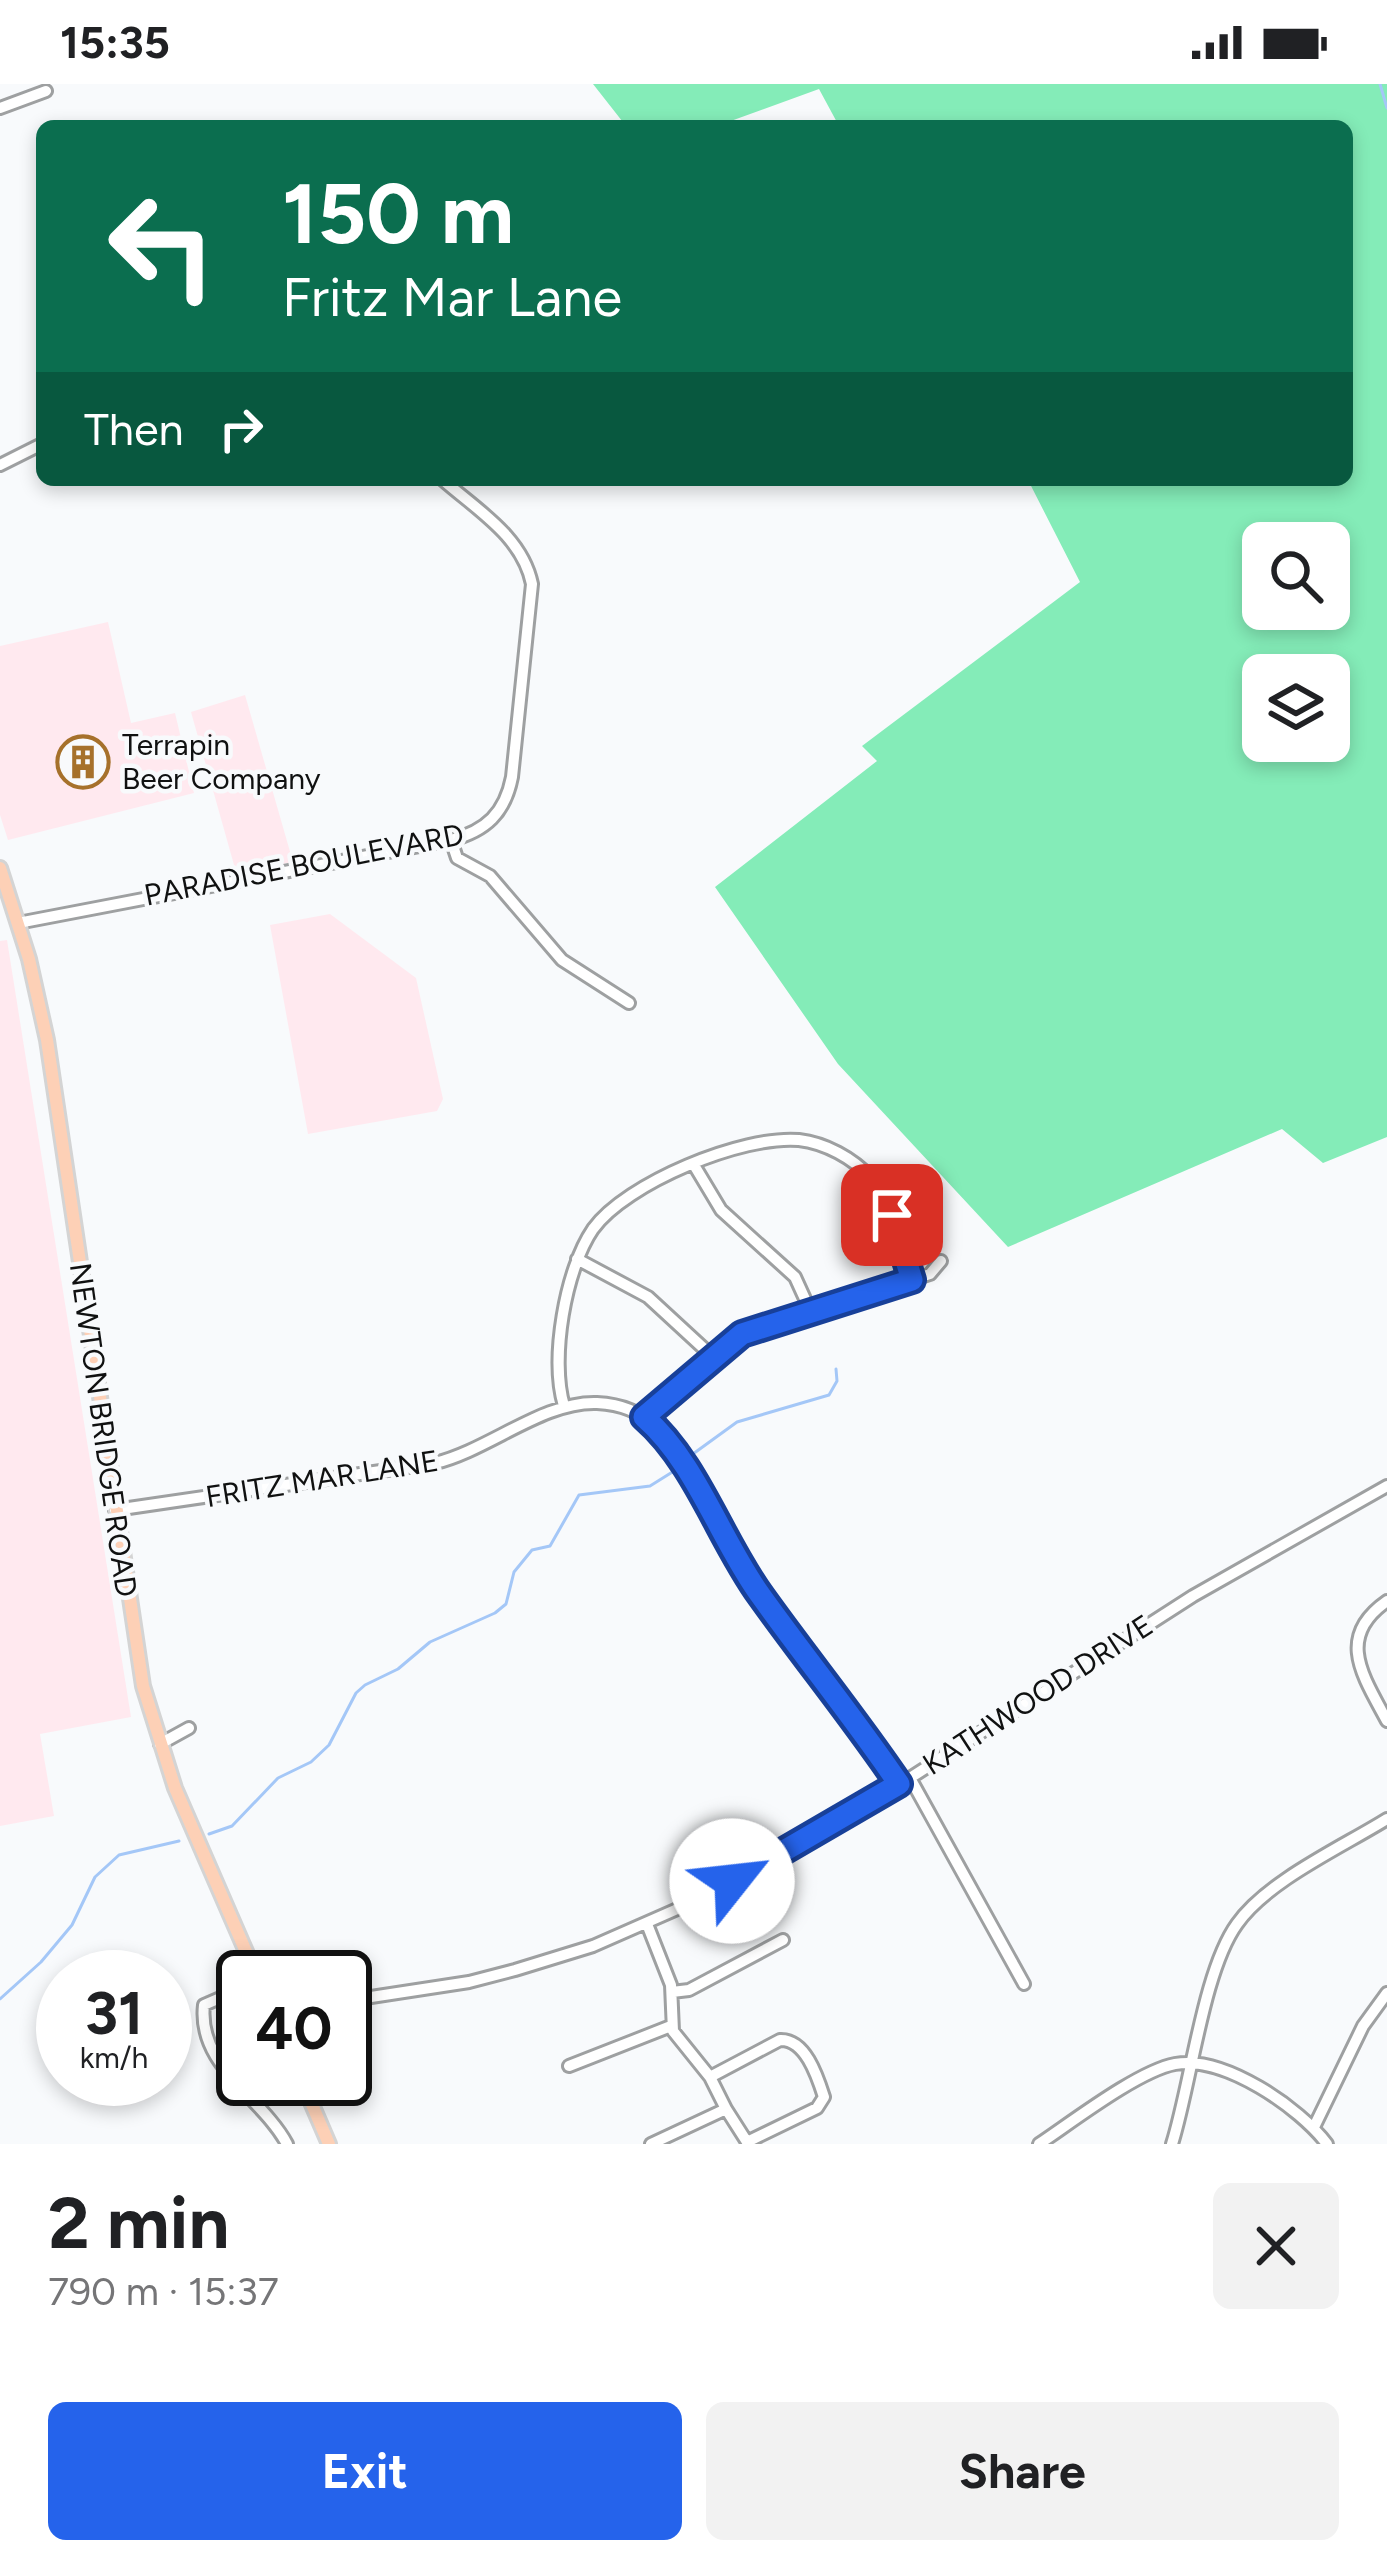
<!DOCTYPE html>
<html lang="en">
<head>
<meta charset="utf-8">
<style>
  body { margin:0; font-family:Figtree,sans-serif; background:#f2f2f2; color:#202124; height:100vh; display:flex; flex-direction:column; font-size:45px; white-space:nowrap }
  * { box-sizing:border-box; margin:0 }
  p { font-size:39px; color:#757577 }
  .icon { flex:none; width:66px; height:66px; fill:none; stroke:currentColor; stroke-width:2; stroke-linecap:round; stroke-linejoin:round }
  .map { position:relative; height:2060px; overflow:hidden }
  .drawer { display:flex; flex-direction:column; background:#fff; flex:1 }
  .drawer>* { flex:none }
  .guide { position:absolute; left:36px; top:36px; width:1317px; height:366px; border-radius:18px; box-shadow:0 6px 18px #0003; background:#0b6e4f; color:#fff; overflow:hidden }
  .buttons { position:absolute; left:1242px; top:438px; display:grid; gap:24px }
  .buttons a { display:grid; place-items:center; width:108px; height:108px; border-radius:18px; background:#fff; box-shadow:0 6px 18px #0003; font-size:60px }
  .speed { position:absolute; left:36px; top:1866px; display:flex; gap:24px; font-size:60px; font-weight:700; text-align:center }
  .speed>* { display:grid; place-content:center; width:156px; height:156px; border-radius:50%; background:#fff; box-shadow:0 6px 18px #0003; line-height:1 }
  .speed small { font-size:30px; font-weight:400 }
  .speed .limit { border:6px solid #111; border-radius:18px; background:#fff; color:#111 }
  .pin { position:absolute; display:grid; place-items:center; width:102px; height:102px; color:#fff; margin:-51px; border-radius:24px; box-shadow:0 6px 18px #0006 }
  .me { position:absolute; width:132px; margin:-66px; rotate:61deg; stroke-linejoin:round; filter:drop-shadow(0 0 9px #0008) }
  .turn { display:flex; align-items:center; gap:42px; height:252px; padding:0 48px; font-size:54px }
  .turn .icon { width:156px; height:156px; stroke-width:2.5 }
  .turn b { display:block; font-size:84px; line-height:102px }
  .then { display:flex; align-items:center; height:114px; padding:0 48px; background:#0003; gap:24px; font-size:45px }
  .round { display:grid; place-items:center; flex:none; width:126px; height:126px; border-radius:18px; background:#f2f2f2 }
  .overview { display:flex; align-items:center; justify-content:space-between; height:204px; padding:0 48px }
  h1 { font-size:72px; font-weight:700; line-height:90px }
  .primary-button { display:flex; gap:24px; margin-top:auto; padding:24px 48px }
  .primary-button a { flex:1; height:138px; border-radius:18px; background:#2563eb; color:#fff; font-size:48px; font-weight:700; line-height:138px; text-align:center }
  .primary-button a+a { background:#f2f2f2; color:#202124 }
  .status { display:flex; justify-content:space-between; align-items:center; height:84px; padding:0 60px; background:#fff; direction:ltr }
  .status svg { height:33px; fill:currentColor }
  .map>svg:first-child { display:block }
</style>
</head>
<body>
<div class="status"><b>15:35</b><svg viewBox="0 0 49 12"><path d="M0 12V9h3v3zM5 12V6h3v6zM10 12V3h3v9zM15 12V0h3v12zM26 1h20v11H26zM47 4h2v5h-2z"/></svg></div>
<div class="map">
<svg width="1387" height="2060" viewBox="0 0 1387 2060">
  <rect width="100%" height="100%" fill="#f8fafc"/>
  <!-- industrial -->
  <path fill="#ffe9ef" d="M108 538 131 639 175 629 194 709 8 756 0 731V562Z
    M245 611 293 778 236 788 191 628Z
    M330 830 416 894 443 1015 437 1027 308 1050 270 841Z
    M7 856 131 1633 40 1650 54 1732 0 1742V857Z"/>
  <!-- green -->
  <path fill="#84ecb8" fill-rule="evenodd" d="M593 0H1387V1053L1323 1079 1282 1045 1008 1163 838 980 715 803 877 677 862 662 1080 498 1028 396H1347V42H839L819 5 717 42H626ZM1263 459H1329V525H1263ZM1263 591H1329V657H1263Z"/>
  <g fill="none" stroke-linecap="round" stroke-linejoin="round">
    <!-- stream -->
    <path stroke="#a4c7f7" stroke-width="3" d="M1380 0 1387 24
      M686 1375 737 1338 829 1311 837 1297 836 1285
      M209 1750 232 1742 278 1694 311 1678 329 1661 356 1609 365 1601 398 1585 430 1558 495 1529 506 1520 514 1488 532 1466 550 1462 579 1411 650 1402 674 1387
      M0 1915 41 1878 72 1841 95 1793 119 1771 179 1757"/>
    <!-- minor casing -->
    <g stroke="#9ea0a1" stroke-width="16">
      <path id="minor" d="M0 24 46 7
        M0 381 42 360
        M451 756 457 774 490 792 562 876 629 919
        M18 839 451 756C486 747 505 729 512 693L532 500C522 452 477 426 443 396
        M694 1081 721 1126 795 1193 810 1226
        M577 1175 648 1213 712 1272
        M564 1322C550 1275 565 1186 593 1145 626 1099 743 1051 799 1056 825 1059 853 1074 871 1094 895 1122 901 1162 912 1196
        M644 1333 742 1250 930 1190 941 1177
        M115 1426 435 1379C489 1366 543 1317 597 1319 618 1320 640 1327 655 1343 695 1384 725 1458 758 1507 771 1527 788 1545 803 1565 836 1609 868 1654 899 1700
        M1387 1517C1335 1553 1363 1592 1387 1637
        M160 1660 189 1644
        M910 1694 1024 1900
        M647 1840 671 1901 673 1947 710 1993 726 2025 651 2060
        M243 1904 204 1921C197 1982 262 2013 287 2060
        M672 1908 689 1906 783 1856
        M345 1917 469 1898 515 1886 593 1862 691 1819 910 1694 1193 1512 1387 1402
        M569 1982 671 1942
        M710 1993 780 1956C805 1955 817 1991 824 2013L817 2024 747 2058 726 2025
        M1314 2043 1363 1942 1387 1909
        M1039 2060C1072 2038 1138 1987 1175 1980 1224 1971 1300 2024 1327 2060
        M1172 2060C1191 2000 1203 1887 1237 1840 1267 1797 1342 1763 1387 1735"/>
    </g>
    <!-- major casing -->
    <g stroke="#d4d4d4" stroke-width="18">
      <path id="major" d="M0 784 29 875 47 956 143 1602 175 1704 257 1893
        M301 1995 329 2060"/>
    </g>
    <!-- minor -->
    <use href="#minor" stroke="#fff" stroke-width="10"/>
    <!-- major -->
    <use href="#major" stroke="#fdd0b6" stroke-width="12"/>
  </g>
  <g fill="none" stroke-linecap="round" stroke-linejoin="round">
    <!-- route casing -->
    <g stroke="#184099" stroke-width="30">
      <path id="route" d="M732 1797 899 1700C855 1635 806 1575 761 1512 720 1456 697 1379 644 1333L742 1250 912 1196 892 1131"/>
    </g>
    <!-- route -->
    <use href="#route" stroke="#2563eb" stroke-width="21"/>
  </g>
  <!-- icons -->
  <defs>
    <g id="building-ring" transform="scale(2.7)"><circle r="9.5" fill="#f8fafc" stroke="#a6712b" stroke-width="1.5"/><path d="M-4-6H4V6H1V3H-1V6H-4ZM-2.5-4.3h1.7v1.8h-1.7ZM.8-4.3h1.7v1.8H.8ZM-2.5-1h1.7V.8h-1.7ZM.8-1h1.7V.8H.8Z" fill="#a6712b"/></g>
  </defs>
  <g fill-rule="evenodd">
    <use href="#building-ring" x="83" y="678"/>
  </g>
  <g text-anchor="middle" stroke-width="9" stroke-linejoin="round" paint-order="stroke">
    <!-- poi labels -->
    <g font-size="30" fill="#101111" stroke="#f8fafc" text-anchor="start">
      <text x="122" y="671">Terrapin<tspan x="122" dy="34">Beer Company</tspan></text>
    </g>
    <!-- street labels -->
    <g font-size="30" fill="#101111" stroke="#f8fafc">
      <text transform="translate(304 781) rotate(-11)" y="10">PARADISE BOULEVARD</text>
      <text transform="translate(103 1346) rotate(82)" y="10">NEWTON BRIDGE ROAD</text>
      <text transform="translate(322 1395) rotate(-9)" y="10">FRITZ MAR LANE</text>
      <text transform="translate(1038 1611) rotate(-33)" y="10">KATHWOOD DRIVE</text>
    </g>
  </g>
</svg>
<div class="buttons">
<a><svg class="icon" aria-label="search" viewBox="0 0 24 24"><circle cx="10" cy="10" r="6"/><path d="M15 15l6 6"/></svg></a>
<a><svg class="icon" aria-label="layers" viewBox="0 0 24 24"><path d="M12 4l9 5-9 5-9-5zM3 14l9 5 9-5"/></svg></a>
</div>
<div class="speed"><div>31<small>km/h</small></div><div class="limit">40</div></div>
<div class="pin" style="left:892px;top:1131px;background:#d93025"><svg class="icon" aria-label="arrive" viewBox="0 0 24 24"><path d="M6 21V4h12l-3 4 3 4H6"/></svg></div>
<svg class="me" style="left:732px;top:1797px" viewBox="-20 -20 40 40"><circle r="19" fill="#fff"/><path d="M0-13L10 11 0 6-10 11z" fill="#2563eb"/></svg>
<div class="guide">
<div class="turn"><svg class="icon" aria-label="left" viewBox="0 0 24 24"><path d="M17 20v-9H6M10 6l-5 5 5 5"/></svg><div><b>150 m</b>Fritz Mar Lane</div></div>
<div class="then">Then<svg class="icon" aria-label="right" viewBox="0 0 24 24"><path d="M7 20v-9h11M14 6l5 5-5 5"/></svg></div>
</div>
</div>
<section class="drawer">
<div class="overview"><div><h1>2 min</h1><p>790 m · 15:37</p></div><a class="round"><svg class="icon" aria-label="close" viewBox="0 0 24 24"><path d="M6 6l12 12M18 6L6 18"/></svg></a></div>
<div class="primary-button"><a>Exit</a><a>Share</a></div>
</section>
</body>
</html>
